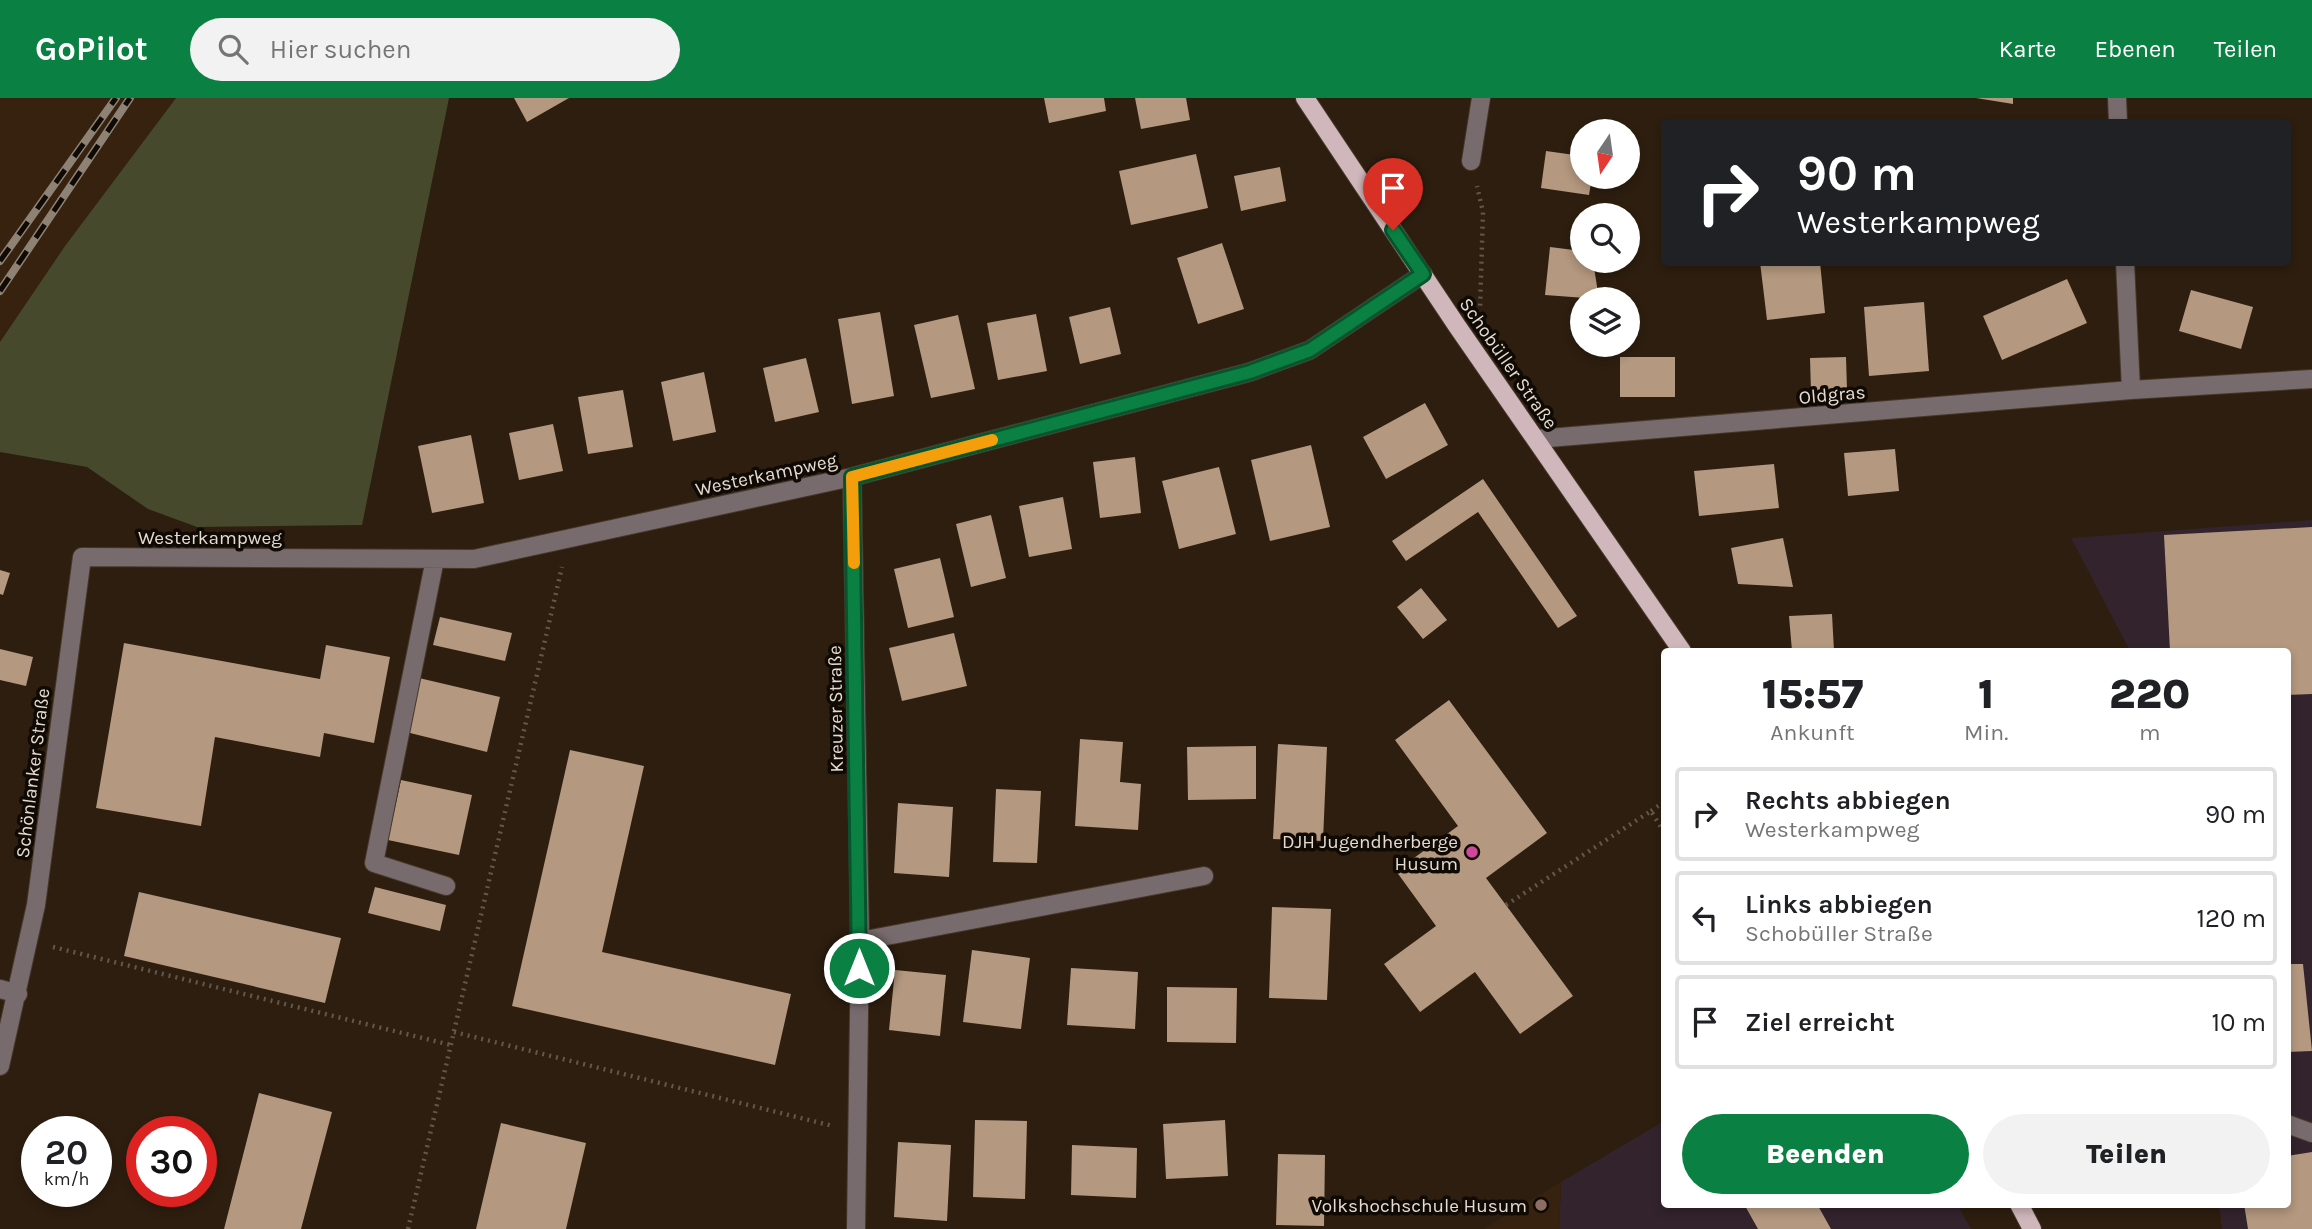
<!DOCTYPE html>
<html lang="de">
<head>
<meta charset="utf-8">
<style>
  body { margin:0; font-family:Karla,sans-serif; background:#f2f2f2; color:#202124; height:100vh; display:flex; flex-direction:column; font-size:26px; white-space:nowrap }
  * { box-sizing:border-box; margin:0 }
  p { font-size:23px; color:#757577 }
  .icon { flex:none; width:38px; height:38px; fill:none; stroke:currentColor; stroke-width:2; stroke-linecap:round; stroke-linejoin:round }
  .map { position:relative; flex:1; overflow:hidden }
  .sheet { position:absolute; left:1661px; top:550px; width:630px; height:560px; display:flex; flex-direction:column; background:#fff; border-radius:7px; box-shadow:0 4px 10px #0003 }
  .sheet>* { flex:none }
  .hud { position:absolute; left:1661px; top:21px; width:630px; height:147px; border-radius:7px; box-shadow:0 4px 10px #0003; background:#202124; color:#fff; overflow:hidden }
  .needle { width:46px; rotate:193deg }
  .buttons { position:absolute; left:1570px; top:21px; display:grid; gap:14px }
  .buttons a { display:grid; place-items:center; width:70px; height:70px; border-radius:50%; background:#fff; box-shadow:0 4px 10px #0003; font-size:35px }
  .speed { position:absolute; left:21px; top:1018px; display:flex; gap:14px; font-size:35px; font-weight:700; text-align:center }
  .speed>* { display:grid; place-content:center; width:91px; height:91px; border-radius:50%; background:#fff; box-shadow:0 4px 10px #0003; line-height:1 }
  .speed small { font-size:18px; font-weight:400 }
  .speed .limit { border:10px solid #d22; background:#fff; color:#111 }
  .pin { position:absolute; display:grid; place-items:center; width:60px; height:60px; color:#fff; margin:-72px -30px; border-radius:50% 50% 50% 0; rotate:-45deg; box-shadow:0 0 7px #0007 }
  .pin .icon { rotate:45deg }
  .me { position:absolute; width:77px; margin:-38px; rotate:0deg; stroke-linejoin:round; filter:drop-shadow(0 0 5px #0008) }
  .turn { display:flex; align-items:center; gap:24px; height:147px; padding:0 21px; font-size:32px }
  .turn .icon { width:91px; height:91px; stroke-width:2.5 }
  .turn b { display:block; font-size:49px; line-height:60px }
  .eta { display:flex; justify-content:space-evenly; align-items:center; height:119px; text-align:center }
  .eta b { font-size:42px; font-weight:800; line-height:49px }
  .action { display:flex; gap:14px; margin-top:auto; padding:14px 21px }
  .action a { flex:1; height:80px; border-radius:42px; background:#0b8043; color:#fff; font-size:28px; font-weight:800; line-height:80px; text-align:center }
  .action a+a { background:#f2f2f2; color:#202124 }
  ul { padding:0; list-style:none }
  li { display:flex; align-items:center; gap:21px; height:94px; margin:0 14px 10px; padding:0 7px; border:4px solid #e0e0e0; border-radius:7px }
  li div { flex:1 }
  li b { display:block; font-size:26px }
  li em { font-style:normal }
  header { display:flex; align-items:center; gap:42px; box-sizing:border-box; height:98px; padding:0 35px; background:#0b8043; color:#fff }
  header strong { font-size:33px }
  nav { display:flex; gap:38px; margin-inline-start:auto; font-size:24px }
  .search { width:490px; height:63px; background:#f2f2f2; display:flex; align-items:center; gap:18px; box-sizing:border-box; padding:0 24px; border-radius:38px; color:#757577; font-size:26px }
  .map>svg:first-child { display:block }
</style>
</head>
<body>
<header>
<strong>GoPilot</strong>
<div class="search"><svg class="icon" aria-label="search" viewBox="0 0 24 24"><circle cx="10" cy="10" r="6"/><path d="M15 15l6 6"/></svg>Hier suchen</div>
<nav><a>Karte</a><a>Ebenen</a><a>Teilen</a></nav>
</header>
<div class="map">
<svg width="2312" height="1131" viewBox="0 0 2312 1131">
  <rect width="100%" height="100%" fill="#2d1e0f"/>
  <!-- commercial -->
  <path fill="#33232c" d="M2312 422V1131H2222L2219 1106H2287V553H2130L2071 440Z
    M1664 1023V1106H1957L1971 1131H1559L1561 1084Z"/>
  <!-- built -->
  <path fill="#36220e" d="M0 0H176L65 148 0 244Z
    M1561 1084 1559 1131H1483Z"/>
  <!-- green -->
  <path fill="#46492b" d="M176 0H449L362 427 197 429 148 411 87 369 0 354V244L65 148Z"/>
  <!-- building -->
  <path fill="#b4987f" d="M514 0H569L527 24Z
    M1044 0H1104L1106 13 1049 25Z
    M1135 0H1186L1190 22 1141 31Z
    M1976 0H2013V6Z
    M1546 53 1582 58V79H1592L1589 97 1541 90Z
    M1196 56 1208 110 1131 127 1119 73Z
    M1280 69 1286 103 1241 113 1234 78Z
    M1222 145 1244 211 1198 226 1177 160Z
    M1550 149 1582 153V163H1593L1599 201 1545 197Z
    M1760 164H1820L1825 215 1767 222Z
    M2067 181 2087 225 2002 262 1983 218Z
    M2191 192 2253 209 2241 251 2179 233Z
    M1924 204 1929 273 1869 278 1864 209Z
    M1110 209 1121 256 1080 266 1069 219Z
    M880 214 894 298 852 306 838 221Z
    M1036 216 1047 273 998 282 987 225Z
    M958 217 975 291 931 300 914 227Z
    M1620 259H1675V299H1620Z
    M1846 259 1847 292 1811 294 1810 260Z
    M806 260 819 314 775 324 763 270Z
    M704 274 716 334 673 343 661 284Z
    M623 292 633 349 588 356 578 299Z
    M1425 305 1448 347 1386 381 1363 339Z
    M553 326 563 373 519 382 509 335Z
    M471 337 484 405 432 415 418 348Z
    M1311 347 1330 429 1270 443 1251 362Z
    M1895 351 1899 393 1848 398 1844 355Z
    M1135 359 1141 415 1100 420 1093 364Z
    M1774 366 1779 410 1699 418 1694 373Z
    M1219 369 1236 436 1179 451 1162 383Z
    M1483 381 1577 518 1558 530 1478 414 1406 463 1392 443Z
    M1063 399 1072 451 1029 459 1019 408Z
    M991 417 1006 480 971 489 956 426Z
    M2312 429V596L2287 597V553H2170L2164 437Z
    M1783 440 1793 489 1738 486 1731 450Z
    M940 460 954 519 908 530 894 471Z
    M0 472 10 475 3 497 0 496Z
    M1421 490 1447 522 1423 541 1397 509Z
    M1832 516 1834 553H1792L1789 518Z
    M440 519 512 535 505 563 433 547Z
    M954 535 967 588 902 603 889 550Z
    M124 545 320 581 326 547 390 559 374 645 324 635 320 659 215 639 201 728 96 710Z
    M0 551 33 559 26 588 0 582Z
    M419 580 500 599 487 654 406 634Z
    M1449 602 1547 735 1486 780 1573 898 1520 936 1475 874 1420 914 1384 866 1436 828 1396 773 1458 728 1395 642Z
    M1080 641 1123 644 1120 684 1141 686 1138 732 1075 728Z
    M1278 646 1327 649 1323 743 1273 741Z
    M1256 648V701L1188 702 1187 649Z
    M570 652 644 668 602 854 791 896 775 967 512 908Z
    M401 682 472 697 459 757 388 742Z
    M996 691 1041 693 1037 765 993 764Z
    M898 705 953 709 949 779 894 775Z
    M375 789 446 807 440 833 368 815Z
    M139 794 341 840 325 905 124 858Z
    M1272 809 1331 811 1327 902 1269 900Z
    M972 852 1030 860 1021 931 963 924Z
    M2287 866H2303L2312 953 2287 954Z
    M1071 870 1138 874 1135 931 1067 927Z
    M895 872 946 877 940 938 889 932Z
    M1167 889 1237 890 1236 945 1167 944Z
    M259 995 332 1014 301 1131H224Z
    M975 1022 1027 1023 1025 1101 973 1099Z
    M1225 1022 1228 1078 1166 1081 1163 1026Z
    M501 1025 586 1045 566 1131H476Z
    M898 1044 951 1047 947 1123 894 1119Z
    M1072 1047 1137 1050 1136 1100 1071 1097Z
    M2312 1054V1131H2248L2244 1106H2287V1058Z
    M1278 1056 1325 1057 1324 1128 1276 1127Z
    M1744 1106H1817L1831 1131H1758Z"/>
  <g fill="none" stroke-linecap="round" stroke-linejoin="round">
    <!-- minor casing -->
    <g stroke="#47382a" stroke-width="20">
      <path id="minor" d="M2117 0 2118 24
        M1471 63 1481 0
        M2125 164 2131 292
        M1536 341 2131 292 2312 281
        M852 379 860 843 856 1131
        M435 461 374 765 446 788
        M860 843 1204 778
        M0 891 18 896
        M0 968 36 807 82 459 474 461 852 379 1250 274 1310 252 1423 176
        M2287 1026 2312 1035"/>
    </g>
    <!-- major casing -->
    <g stroke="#47382a" stroke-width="20">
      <path id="major" d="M1305 0 1457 228 1682 553
        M2019 1106 2032 1131"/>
    </g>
    <!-- path -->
    <path stroke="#645749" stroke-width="4.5" stroke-dasharray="2 5" stroke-linecap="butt" d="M1477 213 1480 211 1483 114 1477 88
      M1651 713 1664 704
      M1506 807 1651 713 1664 734
      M53 849 451 947
      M454 934 833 1028
      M408 1131 562 469"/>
    <!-- minor -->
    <use href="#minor" stroke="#786b6e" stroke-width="18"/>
    <!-- major -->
    <use href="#major" stroke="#d0b7bb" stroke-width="18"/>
    <!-- rail casing -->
    <g stroke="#8e8275" stroke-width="8">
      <path id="rail" d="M0 163 116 0
        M0 193 130 0"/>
    </g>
    <!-- rail -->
    <use href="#rail" stroke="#100a05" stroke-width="5" stroke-dasharray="16" stroke-linecap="butt"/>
  </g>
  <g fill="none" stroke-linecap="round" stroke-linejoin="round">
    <!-- route casing -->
    <g stroke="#07532c" stroke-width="18">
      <path id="route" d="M859 870 852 379 1250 274 1310 252 1423 176 1393 132"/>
    </g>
    <!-- route -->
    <use href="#route" stroke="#0b8043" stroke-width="12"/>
    <!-- slow -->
    <path stroke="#f59e0b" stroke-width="12" d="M854 465 852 379 992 342"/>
  </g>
  <!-- markers -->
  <circle fill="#d1479c" stroke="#100a05" stroke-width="2.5" cx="1472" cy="754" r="7"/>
  <circle fill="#8d6e63" stroke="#100a05" stroke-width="2.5" cx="1541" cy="1107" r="7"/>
  <g text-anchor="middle" stroke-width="7" stroke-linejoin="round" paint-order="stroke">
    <!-- street labels -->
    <g font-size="19" fill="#e5dbd1" stroke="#100a05">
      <text transform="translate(1509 265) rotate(55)" y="7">Schobüller Straße</text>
      <text transform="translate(1832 296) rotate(-5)" y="7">Oldgras</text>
      <text transform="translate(766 376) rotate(-12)" y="7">Westerkampweg</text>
      <text x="210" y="446">Westerkampweg</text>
      <text transform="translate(835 611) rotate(-91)" y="7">Kreuzer Straße</text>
      <text transform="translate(32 675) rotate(-83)" y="7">Schönlanker Straße</text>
    </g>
    <!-- poi labels -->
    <g font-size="19" fill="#e5dbd1" stroke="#100a05" text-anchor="end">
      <text x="1458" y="750">DJH Jugendherberge<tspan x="1458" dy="22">Husum</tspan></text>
      <text x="1527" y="1114">Volkshochschule Husum</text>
    </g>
  </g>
</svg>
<div class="buttons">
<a><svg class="needle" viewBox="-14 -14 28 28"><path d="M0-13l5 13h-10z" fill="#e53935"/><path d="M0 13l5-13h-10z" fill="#757577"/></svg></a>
<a><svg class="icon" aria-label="search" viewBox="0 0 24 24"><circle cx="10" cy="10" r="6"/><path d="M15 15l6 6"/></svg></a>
<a><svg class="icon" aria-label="layers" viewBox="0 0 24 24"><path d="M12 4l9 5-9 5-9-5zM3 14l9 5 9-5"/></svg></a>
</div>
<div class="speed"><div>20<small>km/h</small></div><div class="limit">30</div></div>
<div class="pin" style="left:1393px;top:132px;background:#d93025"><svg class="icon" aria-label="arrive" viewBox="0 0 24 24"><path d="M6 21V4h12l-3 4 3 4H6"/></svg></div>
<svg class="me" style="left:859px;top:870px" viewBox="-20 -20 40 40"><circle r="17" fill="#0b8043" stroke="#fff" stroke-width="3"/><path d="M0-11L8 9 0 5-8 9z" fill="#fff"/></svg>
<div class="hud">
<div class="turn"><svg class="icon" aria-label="right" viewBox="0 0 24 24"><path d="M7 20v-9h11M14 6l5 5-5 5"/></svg><div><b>90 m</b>Westerkampweg</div></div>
</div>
<section class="sheet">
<div class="eta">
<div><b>15:57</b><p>Ankunft</p></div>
<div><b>1</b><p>Min.</p></div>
<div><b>220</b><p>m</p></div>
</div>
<ul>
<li><svg class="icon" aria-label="right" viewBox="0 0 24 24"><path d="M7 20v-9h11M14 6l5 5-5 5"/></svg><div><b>Rechts abbiegen</b><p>Westerkampweg</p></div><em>90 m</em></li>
<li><svg class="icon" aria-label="left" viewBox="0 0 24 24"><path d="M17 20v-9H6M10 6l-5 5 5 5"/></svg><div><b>Links abbiegen</b><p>Schobüller Straße</p></div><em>120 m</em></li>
<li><svg class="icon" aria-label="arrive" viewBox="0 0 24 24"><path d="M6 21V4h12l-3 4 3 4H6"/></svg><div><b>Ziel erreicht</b></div><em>10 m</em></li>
</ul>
<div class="action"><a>Beenden</a><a>Teilen</a></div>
</section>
</div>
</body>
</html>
